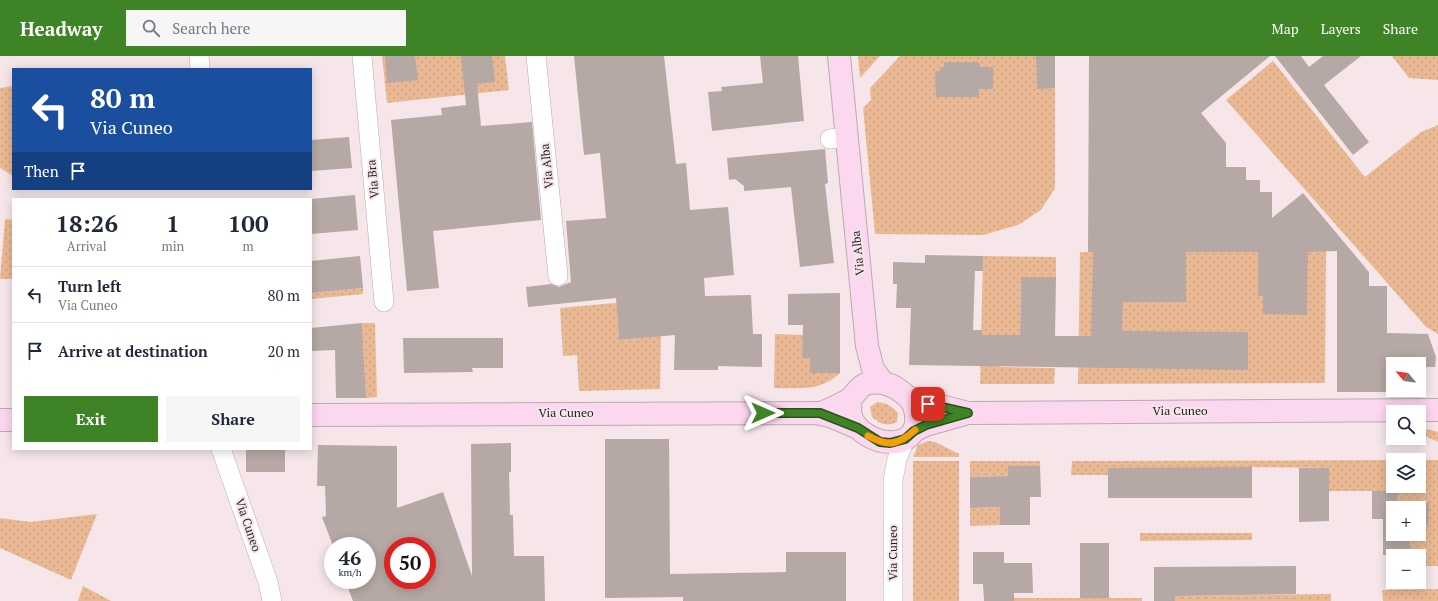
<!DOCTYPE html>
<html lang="en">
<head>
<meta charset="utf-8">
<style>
  body { margin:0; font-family:"PT Serif",serif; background:#f6f6f7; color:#1f2937; height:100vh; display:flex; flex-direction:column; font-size:15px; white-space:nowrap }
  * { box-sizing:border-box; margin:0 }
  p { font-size:13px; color:#747a83 }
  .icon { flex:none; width:22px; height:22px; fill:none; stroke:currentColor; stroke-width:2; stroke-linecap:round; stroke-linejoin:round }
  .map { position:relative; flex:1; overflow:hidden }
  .sheet { position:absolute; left:12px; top:142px; width:300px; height:252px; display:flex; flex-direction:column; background:#fff; border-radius:0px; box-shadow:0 2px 10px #0003 }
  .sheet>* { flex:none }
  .top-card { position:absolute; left:12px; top:12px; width:300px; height:122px; border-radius:0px; box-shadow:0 2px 10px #0003; background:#1a4fa0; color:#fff; overflow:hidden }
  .needle { width:26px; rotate:299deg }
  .controls { position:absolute; left:1386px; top:301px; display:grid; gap:8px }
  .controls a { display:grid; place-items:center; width:40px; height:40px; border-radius:0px; background:#fff; box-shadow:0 2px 10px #0003; font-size:20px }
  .speed { position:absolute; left:324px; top:481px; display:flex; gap:8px; font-size:20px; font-weight:700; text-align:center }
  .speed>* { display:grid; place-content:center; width:52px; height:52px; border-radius:50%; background:#fff; box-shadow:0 2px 10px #0003; line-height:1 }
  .speed small { font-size:10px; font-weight:400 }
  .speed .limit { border:6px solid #d22; background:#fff; color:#111 }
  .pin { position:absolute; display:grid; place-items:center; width:34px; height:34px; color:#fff; margin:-17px; border-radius:8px; box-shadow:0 2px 6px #0006 }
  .me { position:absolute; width:44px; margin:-22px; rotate:90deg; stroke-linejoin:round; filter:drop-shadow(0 0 3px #0008) }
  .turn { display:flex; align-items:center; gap:14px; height:84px; padding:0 12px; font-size:18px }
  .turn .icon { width:52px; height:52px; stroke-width:2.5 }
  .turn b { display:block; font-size:28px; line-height:34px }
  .then { display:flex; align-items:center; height:38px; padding:0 12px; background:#0003; gap:8px; font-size:15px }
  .eta { display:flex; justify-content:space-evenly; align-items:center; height:68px; text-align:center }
  .eta b { font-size:24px; font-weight:700; line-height:28px }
  .action { display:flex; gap:8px; margin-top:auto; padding:8px 12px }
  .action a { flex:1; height:46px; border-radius:0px; background:#3e8326; color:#fff; font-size:16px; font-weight:700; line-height:46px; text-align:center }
  .action a+a { background:#f6f6f7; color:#1f2937 }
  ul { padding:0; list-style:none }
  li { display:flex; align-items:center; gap:12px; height:56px; padding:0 12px; border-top:1px solid #e0e1e3 }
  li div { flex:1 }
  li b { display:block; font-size:15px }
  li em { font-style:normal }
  header { display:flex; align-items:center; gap:24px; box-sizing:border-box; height:56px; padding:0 20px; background:#3e8326; color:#fff }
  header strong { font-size:19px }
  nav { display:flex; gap:22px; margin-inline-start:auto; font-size:14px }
  .search { width:280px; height:36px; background:#f6f6f7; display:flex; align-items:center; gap:10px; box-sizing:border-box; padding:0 14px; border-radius:0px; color:#747a83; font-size:15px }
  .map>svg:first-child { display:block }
</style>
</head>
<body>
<header>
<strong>Headway</strong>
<div class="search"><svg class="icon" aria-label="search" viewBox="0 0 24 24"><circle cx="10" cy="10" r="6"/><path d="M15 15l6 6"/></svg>Search here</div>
<nav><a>Map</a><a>Layers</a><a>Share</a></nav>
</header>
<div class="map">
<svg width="1438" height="545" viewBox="0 0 1438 545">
  <defs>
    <pattern id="grass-dots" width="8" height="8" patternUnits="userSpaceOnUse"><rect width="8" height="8" fill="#eab993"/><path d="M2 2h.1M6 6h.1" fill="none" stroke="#c89f7e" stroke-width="1.8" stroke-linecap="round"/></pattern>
  </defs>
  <rect width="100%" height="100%" fill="#f6e6e9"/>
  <!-- grass -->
  <path fill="url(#grass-dots)" d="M382 0H505L509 34 387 47Z
    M858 0H880L860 22Z
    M900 0H1055V132L1041 154 1018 169 983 179 875 178 863 52 871 44 870 32Z
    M1392 0H1438V24L1409 22Z
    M1273 5 1365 121 1421 76 1438 69V278L1426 271 1226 44Z
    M13 30V120L0 112V32Z
    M5 163 13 164V223H0Z
    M1326 195 1325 327 1078 328 1080 196Z
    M983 200 1056 201V221H1021L1020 279H999V311L1055 312 1054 328H980Z
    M363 232V238L311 243V237Z
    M658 243 659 254 617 257 619 284 661 280 660 333 579 335 577 299 563 300 560 252Z
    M362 267H375L377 341 366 342Z
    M775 278 803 279 802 302H810V317H840C820 336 799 332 774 332Z
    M877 346C887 347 892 350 898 357L897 366C887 371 880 368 872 361L870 351Z
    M1419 371 1438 376V386L1419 377Z
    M928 385 935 386 959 398V401H913L918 389Z
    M1393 404V430H1419V404H1438V510H1419V500H1410V478H1419V469L1428 468V446H1397V435H1329V412L1245 411 1108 419H1071L1072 405Z
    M913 405H959V545H913Z
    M970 405H1040V410H1008V420L970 421Z
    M1000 451V469L970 470V452Z
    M97 458 71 524 0 492V462L30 466Z
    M1140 477H1252V484L1140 485Z
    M83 530 111 545H78Z
    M1438 533V545H1383L1382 534Z
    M1331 538V545H1175V540Z
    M1014 542H1142V545H1014Z"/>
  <!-- building -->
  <path fill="#b6a8a4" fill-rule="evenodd" d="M385 0H415L418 24 387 27Z
    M461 0H492L495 26 477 28 481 70 532 66 541 164 433 175 439 232 407 235 391 64 442 59 441 52 466 49Z
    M574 0H664L676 108 686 107 690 154 728 151 734 219 704 222 705 240 751 239 753 278H762V311L718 310V314H674L675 279 619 284 616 242 528 251 526 231 551 228 559 231 571 226 566 165 606 162 600 97 584 99Z
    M760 0H798L804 65 712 75 708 36 722 35 721 31 763 27Z
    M1036 0H1055V32L1037 33Z
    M1089 0H1270L1201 57 1226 87V111H1246V124H1260V136H1272V162L1303 137 1369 216V230H1387V277L1428 278 1436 301 1435 311H1419V308H1393V311L1386 310V336H1337V195L1308 196 1307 259 1263 258V240H1258V196H1186V246H1123L1122 275 1248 276V314L909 309 911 252H896L897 228H893V206L925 207V199L983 200V215H975L973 274H982V279H1020L1021 221H1056L1055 280H1091L1093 196H1088Z
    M1275 0H1301L1309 11 1323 0H1361L1324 29 1369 86 1353 99Z
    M944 6H979L980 11H993V33H979V41H936L935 15H940V11H944Z
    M349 81 352 112 311 115V84Z
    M825 93 828 127 825 128 834 207 800 211 791 131 744 135V130L735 123 729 124 727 102Z
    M355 139 358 174 311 178V143Z
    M360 200 363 232 311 237V205Z
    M840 237V317H810V302H802L803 269H788V238Z
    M362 267 366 342H336L335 294 311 295V272Z
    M403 282H503V312H472L473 316 404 317Z
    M605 383H669L670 518 786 516V496H846V545H683V541L605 542Z
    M511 387V416H509L510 459H513L514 500H544L545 545H353L345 524H367V490H333L322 461 326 460 325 430H317L318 389 397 390V452L443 436 472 520 471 388ZM393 490H427V524H393Z
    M246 393H285V416H246Z
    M1008 410H1040L1041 441H1030V469H1000V451L970 452V421L1008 420Z
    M1252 411V442H1108V412Z
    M1299 412H1329V465L1299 466Z
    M1372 435H1397V446H1429L1428 469H1419V452H1393V478H1410V499H1383V463H1372Z
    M1080 487H1109V542H1080Z
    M973 496H1004V507H1032L1033 537H1014V545H984L983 528H973Z
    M1296 510V538L1175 540V545H1154V511Z"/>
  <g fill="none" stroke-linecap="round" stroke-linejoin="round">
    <!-- street casing -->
    <g stroke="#baabad" stroke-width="20">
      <path id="street" d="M199 0 200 13
        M362 0 384 246
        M536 0 558 220
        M830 83 846 81
        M221 393 268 526 272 545
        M893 545V424L897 403 905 383"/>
    </g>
    <!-- secondary casing -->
    <g stroke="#baabad" stroke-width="24">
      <path id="secondary" d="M839 0 867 290 873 313 883 327
        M910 342 968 357 1438 354
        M821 357C830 353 842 349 851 342 856 338 858 331 866 328 879 324 892 328 903 337 911 343 915 349 916 359 920 399 864 390 852 363 849 356 850 349 851 342
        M311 359 817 357 830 360 858 372
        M0 364H13
        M914 375 926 369 965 358"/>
    </g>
    <!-- street -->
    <use href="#street" stroke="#fff" stroke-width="19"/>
    <!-- secondary -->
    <use href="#secondary" stroke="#fcd7f0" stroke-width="22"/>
  </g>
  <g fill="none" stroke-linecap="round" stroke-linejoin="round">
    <!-- route casing -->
    <g stroke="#285519" stroke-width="10">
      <path id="route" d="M763 357H820L858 372 880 386 890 387 905 383 914 375 926 369 968 357 928 348"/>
    </g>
    <!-- route -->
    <use href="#route" stroke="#3e8326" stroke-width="7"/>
    <!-- slow -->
    <path stroke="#f59e0b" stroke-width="7" d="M868 380C889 391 898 389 915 374"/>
  </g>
  <g text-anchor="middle" stroke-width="4" stroke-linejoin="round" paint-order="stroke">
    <!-- street labels -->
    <g font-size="12" fill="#231e1f" stroke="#f6e6e9">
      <text transform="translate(547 110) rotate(-96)" y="4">Via Alba</text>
      <text transform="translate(373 123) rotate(-95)" y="4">Via Bra</text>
      <text transform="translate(858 197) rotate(-96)" y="4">Via Alba</text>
      <text x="1180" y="359">Via Cuneo</text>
      <text x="566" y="361">Via Cuneo</text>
      <text transform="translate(248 469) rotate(71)" y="4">Via Cuneo</text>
      <text transform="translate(893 497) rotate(-90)" y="4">Via Cuneo</text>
    </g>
  </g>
</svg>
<div class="controls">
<a><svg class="needle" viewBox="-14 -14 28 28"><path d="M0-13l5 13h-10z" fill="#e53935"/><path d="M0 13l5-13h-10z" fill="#747a83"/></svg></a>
<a><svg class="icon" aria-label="search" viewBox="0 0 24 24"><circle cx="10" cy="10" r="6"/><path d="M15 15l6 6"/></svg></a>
<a><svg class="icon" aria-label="layers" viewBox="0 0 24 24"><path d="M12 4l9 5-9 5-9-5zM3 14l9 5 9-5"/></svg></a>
<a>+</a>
<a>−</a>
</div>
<div class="speed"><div>46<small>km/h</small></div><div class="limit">50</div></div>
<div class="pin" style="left:928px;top:348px;background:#d93025"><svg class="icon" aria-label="arrive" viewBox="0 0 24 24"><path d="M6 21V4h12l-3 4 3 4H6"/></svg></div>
<svg class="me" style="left:763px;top:357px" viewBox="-20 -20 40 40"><path d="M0-17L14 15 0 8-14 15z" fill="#3e8326" stroke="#fff" stroke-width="4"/></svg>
<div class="top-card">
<div class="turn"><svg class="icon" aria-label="left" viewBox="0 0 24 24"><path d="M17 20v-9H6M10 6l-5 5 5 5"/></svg><div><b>80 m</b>Via Cuneo</div></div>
<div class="then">Then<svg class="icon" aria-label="arrive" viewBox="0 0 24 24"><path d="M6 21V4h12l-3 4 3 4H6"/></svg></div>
</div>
<section class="sheet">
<div class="eta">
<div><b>18:26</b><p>Arrival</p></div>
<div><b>1</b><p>min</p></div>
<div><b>100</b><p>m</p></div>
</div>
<ul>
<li><svg class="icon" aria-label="left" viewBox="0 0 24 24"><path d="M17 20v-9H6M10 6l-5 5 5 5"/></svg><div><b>Turn left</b><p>Via Cuneo</p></div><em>80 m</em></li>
<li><svg class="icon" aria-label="arrive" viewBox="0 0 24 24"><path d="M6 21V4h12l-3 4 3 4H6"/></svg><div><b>Arrive at destination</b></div><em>20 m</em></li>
</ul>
<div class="action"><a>Exit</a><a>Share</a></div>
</section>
</div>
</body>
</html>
